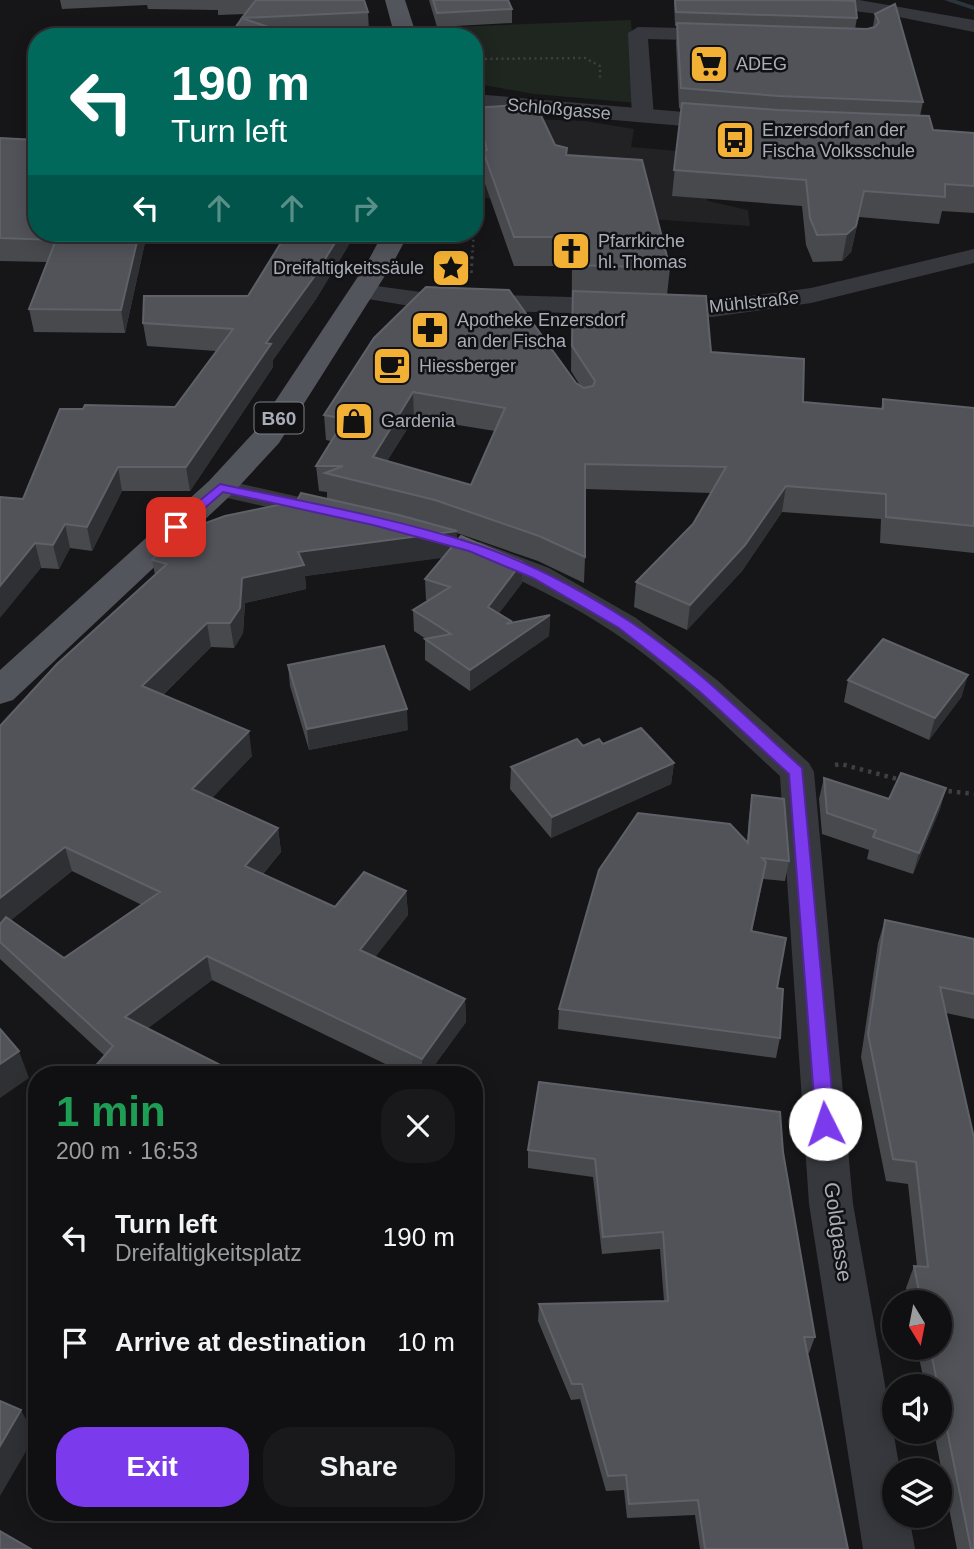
<!DOCTYPE html>
<html lang="en">
<head>
<meta charset="utf-8">
<style>
  body { margin:0; font-family:Helvetica,sans-serif; background:#19191b; color:#f1f3f6; height:100vh; display:flex; flex-direction:column; font-size:26px; white-space:nowrap }
  * { box-sizing:border-box; margin:0 }
  p { font-size:23px; color:#9c9d9f }
  .icon { flex:none; width:38px; height:38px; fill:none; stroke:currentColor; stroke-width:2; stroke-linecap:round; stroke-linejoin:round }
  .map { position:relative; flex:1; overflow:hidden }
  .panel { position:absolute; left:28px; top:1066px; width:455px; height:455px; display:flex; flex-direction:column; background:#101012; border-radius:28px; box-shadow:0 4px 18px #0003,0 0 0 2px #303032 }
  .panel>* { flex:none }
  .top-card { position:absolute; left:28px; top:28px; width:455px; height:214px; border-radius:28px; box-shadow:0 4px 18px #0003,0 0 0 2px #303032; background:#00695c; color:#fff; overflow:hidden }
  .needle { width:46px; rotate:170deg }
  .buttons { position:absolute; left:882px; top:1290px; display:grid; gap:14px }
  .buttons a { display:grid; place-items:center; width:70px; height:70px; border-radius:50%; background:#101012; box-shadow:0 4px 18px #0003,0 0 0 2px #303032; font-size:35px }
  .pin { position:absolute; display:grid; place-items:center; width:60px; height:60px; color:#fff; margin:-30px; border-radius:14px; box-shadow:0 4px 10px #0006 }
  .me { position:absolute; width:77px; margin:-38px; rotate:356deg; stroke-linejoin:round; filter:drop-shadow(0 0 5px #0008) }
  .turn { display:flex; align-items:center; gap:24px; height:147px; padding:0 28px; font-size:32px }
  .turn .icon { width:91px; height:91px; stroke-width:2.5 }
  .turn b { display:block; font-size:49px; line-height:60px }
  .lanes { display:flex; align-items:center; height:66px; padding:0 28px; background:#0003; justify-content:center; gap:35px; direction:ltr }
  .lanes .off { opacity:.35 }
  .round { display:grid; place-items:center; flex:none; width:74px; height:74px; border-radius:28px; background:#19191b }
  .headline { display:flex; align-items:center; justify-content:space-between; height:119px; padding:0 28px }
  h1 { font-size:42px; font-weight:700; line-height:52px; color:#1e9e55 }
  .action { display:flex; gap:14px; margin-top:auto; padding:14px 28px }
  .action a { flex:1; height:80px; border-radius:28px; background:#7c3aed; color:#fff; font-size:28px; font-weight:700; line-height:80px; text-align:center }
  .action a+a { background:#19191b; color:#f1f3f6 }
  ul { padding:0; list-style:none }
  li { display:flex; align-items:center; gap:21px; height:105px; padding:0 28px }
  li div { flex:1 }
  li b { display:block; font-size:26px }
  li em { font-style:normal }
  .map>svg:first-child { display:block }
</style>
</head>
<body>
<div class="map">
<svg width="974" height="1549" viewBox="0 0 974 1549">
  <rect width="100%" height="100%" fill="#161618"/>
  <!-- built -->
  <path fill="#222225" d="M479 117 585 121 634 129 631 147 677 151 708 201 748 210 750 226 564 213 476 196 474 119Z"/>
  <!-- green -->
  <path fill="#1e261f" d="M631 20 637 103 534 94 478 84 474 83V37H431L429 28Z"/>
  <g fill="none" stroke-linecap="round" stroke-linejoin="round">
    <!-- stream -->
    <path fill="#2c353c" fill-rule="evenodd" d="M944 0H956L974 6V10Z"/>
    <!-- path-far2 -->
    <path stroke="#3d3f44" stroke-width="2.5" stroke-dasharray="2 3.5" stroke-linecap="butt" d="M474 59 585 58 600 66V81
      M474 222V229
      M472 258 474 233"/>
    <!-- path-far1 -->
    <path stroke="#3d3f44" stroke-width="3.5" stroke-dasharray="2.5 4.5" stroke-linecap="butt" d="M471 273 472 256"/>
    <!-- path -->
    <path stroke="#3d3f44" stroke-width="4.5" stroke-dasharray="3.5 5" stroke-linecap="butt" d="M835 765 841 764 901 780
      M940 790 974 794"/>
    <!-- minor -->
    <path fill="#37383d" fill-rule="evenodd" d="M804 0H859L974 20V32L894 16 813 6Z
      M638 27 724 29 734 35 724 41 648 39 654 117 651 122H635L632 117 628 33Z
      M974 249V263L811 303 712 317 428 309 362 298 353 296 350 291 353 286 362 284 428 293 712 301 811 288Z
      M220 479 344 507 349 513 344 519 334 522 210 494 205 488 210 482Z
      M480 542 549 568 636 618 717 680 809 763 814 772 853 1204 900 1470H894V1516H909L915 1549H863L809 1204 780 776C726 727 674 672 613 632 568 602 519 579 469 558L465 551 469 544Z"/>
    <!-- tertiary -->
    <path fill="#37383d" fill-rule="evenodd" d="M474 94 731 116 739 118 743 123 739 128 731 130 474 108Z"/>
    <!-- primary -->
    <path fill="#53555c" fill-rule="evenodd" d="M385 0H405L417 37H395Z
      M383 233H409L393 263 279 443 231 495 13 700 0 704V670L209 481 256 430 367 263Z"/>
  </g>
  <!-- wall -->
  <path fill="#47494d" fill-rule="evenodd" d="M60 0H364L368 12 369 31 293 35 242 18 245 14 218 15V10L148 9 147 5 62 9Z
    M429 0H508L512 9V23L437 27Z
    M674 0H825L857 18 855 29H867L873 27 875 14 923 102 920 116 933 130 974 133V213L942 211 939 224 859 217 851 252 842 261 813 262 806 245 802 206 672 196 681 109 679 108 676 43 677 26H675Z
    M475 108H517L555 145 567 148V155L670 268 667 295 711 352 803 402 881 409 883 399 974 408V553L880 543 881 519 782 512 742 571 687 630 634 607 636 582 693 524 711 493 585 489V557L584 583 538 561 457 533V541L522 583 499 613 511 623 550 615 549 636 470 691 425 660V639H426L414 631 413 610 428 601 426 600 425 579 444 557 305 576 306 589 245 603 243 633 234 648 211 647 163 695 252 756 212 798 278 828 281 852 263 874 335 907 406 891 408 915 375 957 465 999 466 1022 428 1074H406L212 980 148 1028 238 1074H94L92 1070 105 1056 0 959V726L155 575 152 560 327 499V492L319 491 316 466 331 441 326 440 324 415 374 338 576 383 581 387 571 371 572 266H514L483 178V163L475 135ZM414 418 495 431 471 485 387 461ZM72 871 142 905 64 958 11 920Z
    M0 138 37 233H356L316 299 273 360V367L190 491H122L92 551 70 548 59 569 41 568 23 499 83 409 175 407 216 351 147 346 143 323 248 296 281 242 146 238 125 333 34 332 29 309 48 262 0 261Z
    M288 665 408 730 309 750 290 686Z
    M848 680 962 696 929 740 844 702Z
    M603 744 674 763 671 784 551 838 510 789 511 767 583 746Z
    M824 778 889 799 946 788 940 809 913 874 867 859 869 850 822 834 819 799Z
    M752 795 789 861 785 881 763 879 752 932 777 988 780 1038 776 1058 558 1029 559 1009 747 842 749 816Z
    M885 920 974 939V1019L946 1013 974 1549H957L934 1432H940V1386H925L917 1348H940V1302H908L906 1288 914 1266H917L908 1184 886 1181 861 1057 878 943Z
    M528 1150 783 1152 815 1337 809 1353H807L848 1549H700L695 1515 627 1518 624 1490 606 1491 580 1399 571 1400 538 1321 539 1304 664 1301 660 1249 602 1254 593 1177 528 1168Z"/>
  <!-- shaded-wall -->
  <path fill="#2f3033" d="M864 191 859 217 851 252 842 261 847 234Z
    M139 233H145L146 238 125 333 121 310Z
    M341 233H356L316 299 273 360V367L190 491 186 467 266 343Z
    M413 392 414 418 374 482 373 457Z
    M118 467 122 491 92 551 87 527Z
    M786 486 782 512 742 571 687 630 690 605Z
    M65 524 70 548 59 569 53 545Z
    M457 531V556L305 576 306 589 245 603 243 633 234 648 230 623 242 578 298 552Z
    M35 543 41 568 0 618V586Z
    M522 562V583L488 627V607Z
    M550 615 549 636 470 691V670Z
    M207 623 211 647 147 710 142 686Z
    M968 675 962 696 929 740 935 718Z
    M407 709 408 730 309 750 307 729Z
    M249 731 252 756 197 814 192 789Z
    M674 763 671 784 551 838 552 817Z
    M946 788 940 809 913 874 919 853Z
    M278 828 281 852 249 890 245 866Z
    M65 847 72 871 0 929V898Z
    M406 891 408 915 362 974 360 950Z
    M207 956 212 980 132 1040 125 1017Z
    M465 999 466 1022 428 1074H422V1059Z
    M19 1051 29 1078 0 1098V1064Z
    M21 1410 35 1436 0 1496V1446Z"/>
  <!-- building -->
  <path fill="#525359" stroke="#5f6168" stroke-width="2" fill-rule="evenodd" d="M256 0H364L368 12 242 18Z
    M433 0H508L512 9 437 13Z
    M675 0H825L855 1 857 18 676 12Z
    M895 4 923 102 778 96 681 88 677 23 867 29 875 27 879 22 875 14Z
    M242 18 297 37H229Z
    M682 103 778 110 929 116 933 130 974 133V186L945 184V197L864 191 856 226 847 234 817 235 810 218 806 180 674 170Z
    M516 105 517 108 537 107 555 145 567 148 566 155 642 160 670 268 573 265V237H514L483 151 487 150 475 108Z
    M0 138 37 140V233H139L121 310 29 309 56 240 0 238Z
    M287 233H341L314 277 266 343 271 344 186 467H118L87 527 65 524 53 545 35 543 0 586V497L23 499 60 409H83L85 405 175 407 233 329 143 323 144 296H248Z
    M426 287 509 290 576 383 584 388 593 386 595 381 572 346 573 291 706 296 711 352 804 359 803 402 883 409V399L974 408V526L886 517V494L786 486 745 545 690 605 636 582 693 524 726 467 585 464V557L539 536 435 500 325 473 343 466H316L345 419 324 415 374 338ZM413 392 505 408 471 485 373 457Z
    M301 493 399 515 457 531 298 552 304 565 242 578 240 608 230 623H207L142 686 249 731 192 789 278 828 245 866 335 907 364 872 406 891 360 950 465 999 422 1059 207 956 125 1017 238 1074H101L92 1070 113 1046 0 942V924L6 917 64 958 160 892 65 847 0 898V726L57 664 167 564 152 560 175 534 225 516 297 501Z
    M461 536 522 562 488 607 511 621 506 624 550 615 470 670 425 639 451 634 413 610 450 587 425 579Z
    M883 639 968 675 935 718 848 680Z
    M384 646 407 709 307 729 288 665Z
    M641 728 674 763 552 817 511 767 577 739 583 746 599 739 603 744Z
    M901 773 946 788 919 853 873 837 876 830 827 813 824 778 889 799Z
    M752 795 784 799 789 861 762 858 766 862 751 931 786 938 777 988 783 989 780 1038 559 1009 599 870 638 813 730 824 748 843Z
    M885 920 974 939V994L940 987 974 1138V1549H971L940 1395V1386H938L930 1348H940V1302H921L914 1266 928 1267 916 1162 893 1159 868 1034Z
    M0 1029 19 1051 0 1064Z
    M539 1082 780 1112 783 1152 815 1337H804L848 1549H705L698 1500 629 1504 626 1475 608 1476 582 1384H572L539 1304 668 1301 663 1232 603 1237 595 1159 528 1150Z
    M0 1401 21 1410 0 1446Z
    M0 1531 31 1549H0Z"/>
  <!-- route -->
  <path fill="#7c3aed" stroke="#51269a" stroke-width="2" d="M220 484C306 502 394 518 478 545 530 563 583 591 629 621 692 662 747 718 802 768L835 1124 832 1130 825 1132 819 1130 816 1124 789 774 699 691 619 628 533 578 469 551 373 525 223 492 180 530H171V524Z"/>
  <!-- icons -->
  <defs>
    <g id="supermarket-square" transform="scale(2.0125)"><rect x="-9" y="-9" width="18" height="18" rx="4" fill="#f2b134" stroke="#111113"/><path d="M-6-5.5h2.5l.6 2H6L4.5 2H-2.5L-4.4-4H-6ZM-1.5 3.2a1.3 1.3 0 1 0 .1 0ZM3 3.2a1.3 1.3 0 1 0 .1 0Z" fill="#111"/></g>
    <g id="bus-square" transform="scale(2.0125)"><rect x="-9" y="-9" width="18" height="18" rx="4" fill="#f2b134" stroke="#111113"/><path d="M-5-6H5V4H4V6H2V4H-2V6H-4V4H-5ZM-3.5-4V0h7V-4ZM-3.5 1.2v1.5H-2V1.2ZM2 1.2v1.5H3.5V1.2Z" fill="#111"/></g>
    <g id="church-square" transform="scale(2.0125)"><rect x="-9" y="-9" width="18" height="18" rx="4" fill="#f2b134" stroke="#111113"/><path d="M-1.2-6h2.4v3.5h3.3v2.4h-3.3V6h-2.4V-.1h-3.3v-2.4h3.3Z" fill="#111"/></g>
    <g id="sight-square" transform="scale(2.0125)"><rect x="-9" y="-9" width="18" height="18" rx="4" fill="#f2b134" stroke="#111113"/><path d="M0-6L1.8-2.2L6-1.7L2.9 1.2L3.7 5.4L0 3.3L-3.7 5.4L-2.9 1.2L-6-1.7L-1.8-2.2Z" fill="#111"/></g>
    <g id="pharmacy-square" transform="scale(2.0125)"><rect x="-9" y="-9" width="18" height="18" rx="4" fill="#f2b134" stroke="#111113"/><path d="M-2-6h4v4h4v4h-4v4h-4v-4h-4v-4h4Z" fill="#111"/></g>
    <g id="cafe-square" transform="scale(2.0125)"><rect x="-9" y="-9" width="18" height="18" rx="4" fill="#f2b134" stroke="#111113"/><path d="M-5.5-4.5H6V0H3Q3 3.5 0 3.5H-2.5Q-5.5 3.5-5.5 0ZM3-3.2v2h1.7v-2ZM-6 4.5H4V6H-6Z" fill="#111"/></g>
    <g id="shop-square" transform="scale(2.0125)"><rect x="-9" y="-9" width="18" height="18" rx="4" fill="#f2b134" stroke="#111113"/><path d="M-5-2.5h2.3a2.7 3.5 0 0 1 5.4 0H5L5.5 6h-11ZM-1.5-2.5h3a1.5 2.3 0 0 0-3 0Z" fill="#111"/></g>
  </defs>
  <g fill-rule="evenodd">
    <use href="#supermarket-square" x="709" y="64"/>
    <use href="#bus-square" x="735" y="140"/>
    <use href="#church-square" x="571" y="251"/>
    <use href="#sight-square" x="451" y="268"/>
    <use href="#pharmacy-square" x="430" y="330"/>
    <use href="#cafe-square" x="392" y="366"/>
    <use href="#shop-square" x="354" y="421"/>
  </g>
  <g text-anchor="middle" stroke-width="5" stroke-linejoin="round" paint-order="stroke">
    <!-- far-poi labels -->
    <g font-size="18" fill="#a8adb8" stroke="#111113" text-anchor="start">
      <text x="736" y="70">ADEG</text>
      <text x="762" y="136">Enzersdorf an der<tspan x="762" dy="21">Fischa Volksschule</tspan></text>
      <text x="598" y="247">Pfarrkirche<tspan x="598" dy="21">hl. Thomas</tspan></text>
      <text x="424" y="274" text-anchor="end">Dreifaltigkeitssäule</text>
      <text x="457" y="326">Apotheke Enzersdorf<tspan x="457" dy="21">an der Fischa</tspan></text>
      <text x="419" y="372">Hiessberger</text>
      <text x="381" y="427">Gardenia</text>
    </g>
    <!-- far-street labels -->
    <g font-size="18" fill="#a8adb8" stroke="#111113">
      <text transform="translate(559 109) rotate(5)" y="6">Schloßgasse</text>
      <text transform="translate(754 302) rotate(-6)" y="6">Mühlstraße</text>
    </g>
    <!-- shield labels -->
    <rect fill="#111113" stroke="#7b7e86" stroke-width="2" x="254.5" y="402.5" width="49" height="31" rx="5"/>
    <g font-size="19" font-weight="bold" fill="#a8adb8">
      <text x="279" y="425">B60</text>
    </g>
    <!-- street labels -->
    <g font-size="21" fill="#a8adb8" stroke="#111113">
      <text transform="translate(838 1232) rotate(82)" y="7">Goldgasse</text>
    </g>
  </g>
</svg>
<div class="buttons">
<a><svg class="needle" viewBox="-14 -14 28 28"><path d="M0-13l5 13h-10z" fill="#e53935"/><path d="M0 13l5-13h-10z" fill="#9c9d9f"/></svg></a>
<a><svg class="icon" aria-label="sound" viewBox="0 0 24 24"><path d="M4 9h4l5-4v14l-5-4H4zM17 9q2 3 0 6"/></svg></a>
<a><svg class="icon" aria-label="layers" viewBox="0 0 24 24"><path d="M12 4l9 5-9 5-9-5zM3 14l9 5 9-5"/></svg></a>
</div>
<div class="pin" style="left:176px;top:527px;background:#d93025"><svg class="icon" aria-label="arrive" viewBox="0 0 24 24"><path d="M6 21V4h12l-3 4 3 4H6"/></svg></div>
<svg class="me" style="left:825px;top:1124px" viewBox="-20 -20 40 40"><circle r="19" fill="#fff"/><path d="M0-13L10 11 0 6-10 11z" fill="#7c3aed"/></svg>
<div class="top-card">
<div class="turn"><svg class="icon" aria-label="left" viewBox="0 0 24 24"><path d="M17 20v-9H6M10 6l-5 5 5 5"/></svg><div><b>190 m</b>Turn left</div></div>
<div class="lanes"><svg class="icon" aria-label="left" viewBox="0 0 24 24"><path d="M17 20v-9H6M10 6l-5 5 5 5"/></svg><svg class="icon off" aria-label="ahead" viewBox="0 0 24 24"><path d="M12 20V5M6 11l6-6 6 6"/></svg><svg class="icon off" aria-label="ahead" viewBox="0 0 24 24"><path d="M12 20V5M6 11l6-6 6 6"/></svg><svg class="icon off" aria-label="right" viewBox="0 0 24 24"><path d="M7 20v-9h11M14 6l5 5-5 5"/></svg></div>
</div>
<section class="panel">
<div class="headline"><div><h1>1 min</h1><p>200 m · 16:53</p></div><a class="round"><svg class="icon" aria-label="close" viewBox="0 0 24 24"><path d="M6 6l12 12M18 6L6 18"/></svg></a></div>
<ul>
<li><svg class="icon" aria-label="left" viewBox="0 0 24 24"><path d="M17 20v-9H6M10 6l-5 5 5 5"/></svg><div><b>Turn left</b><p>Dreifaltigkeitsplatz</p></div><em>190 m</em></li>
<li><svg class="icon" aria-label="arrive" viewBox="0 0 24 24"><path d="M6 21V4h12l-3 4 3 4H6"/></svg><div><b>Arrive at destination</b></div><em>10 m</em></li>
</ul>
<div class="action"><a>Exit</a><a>Share</a></div>
</section>
</div>
</body>
</html>
